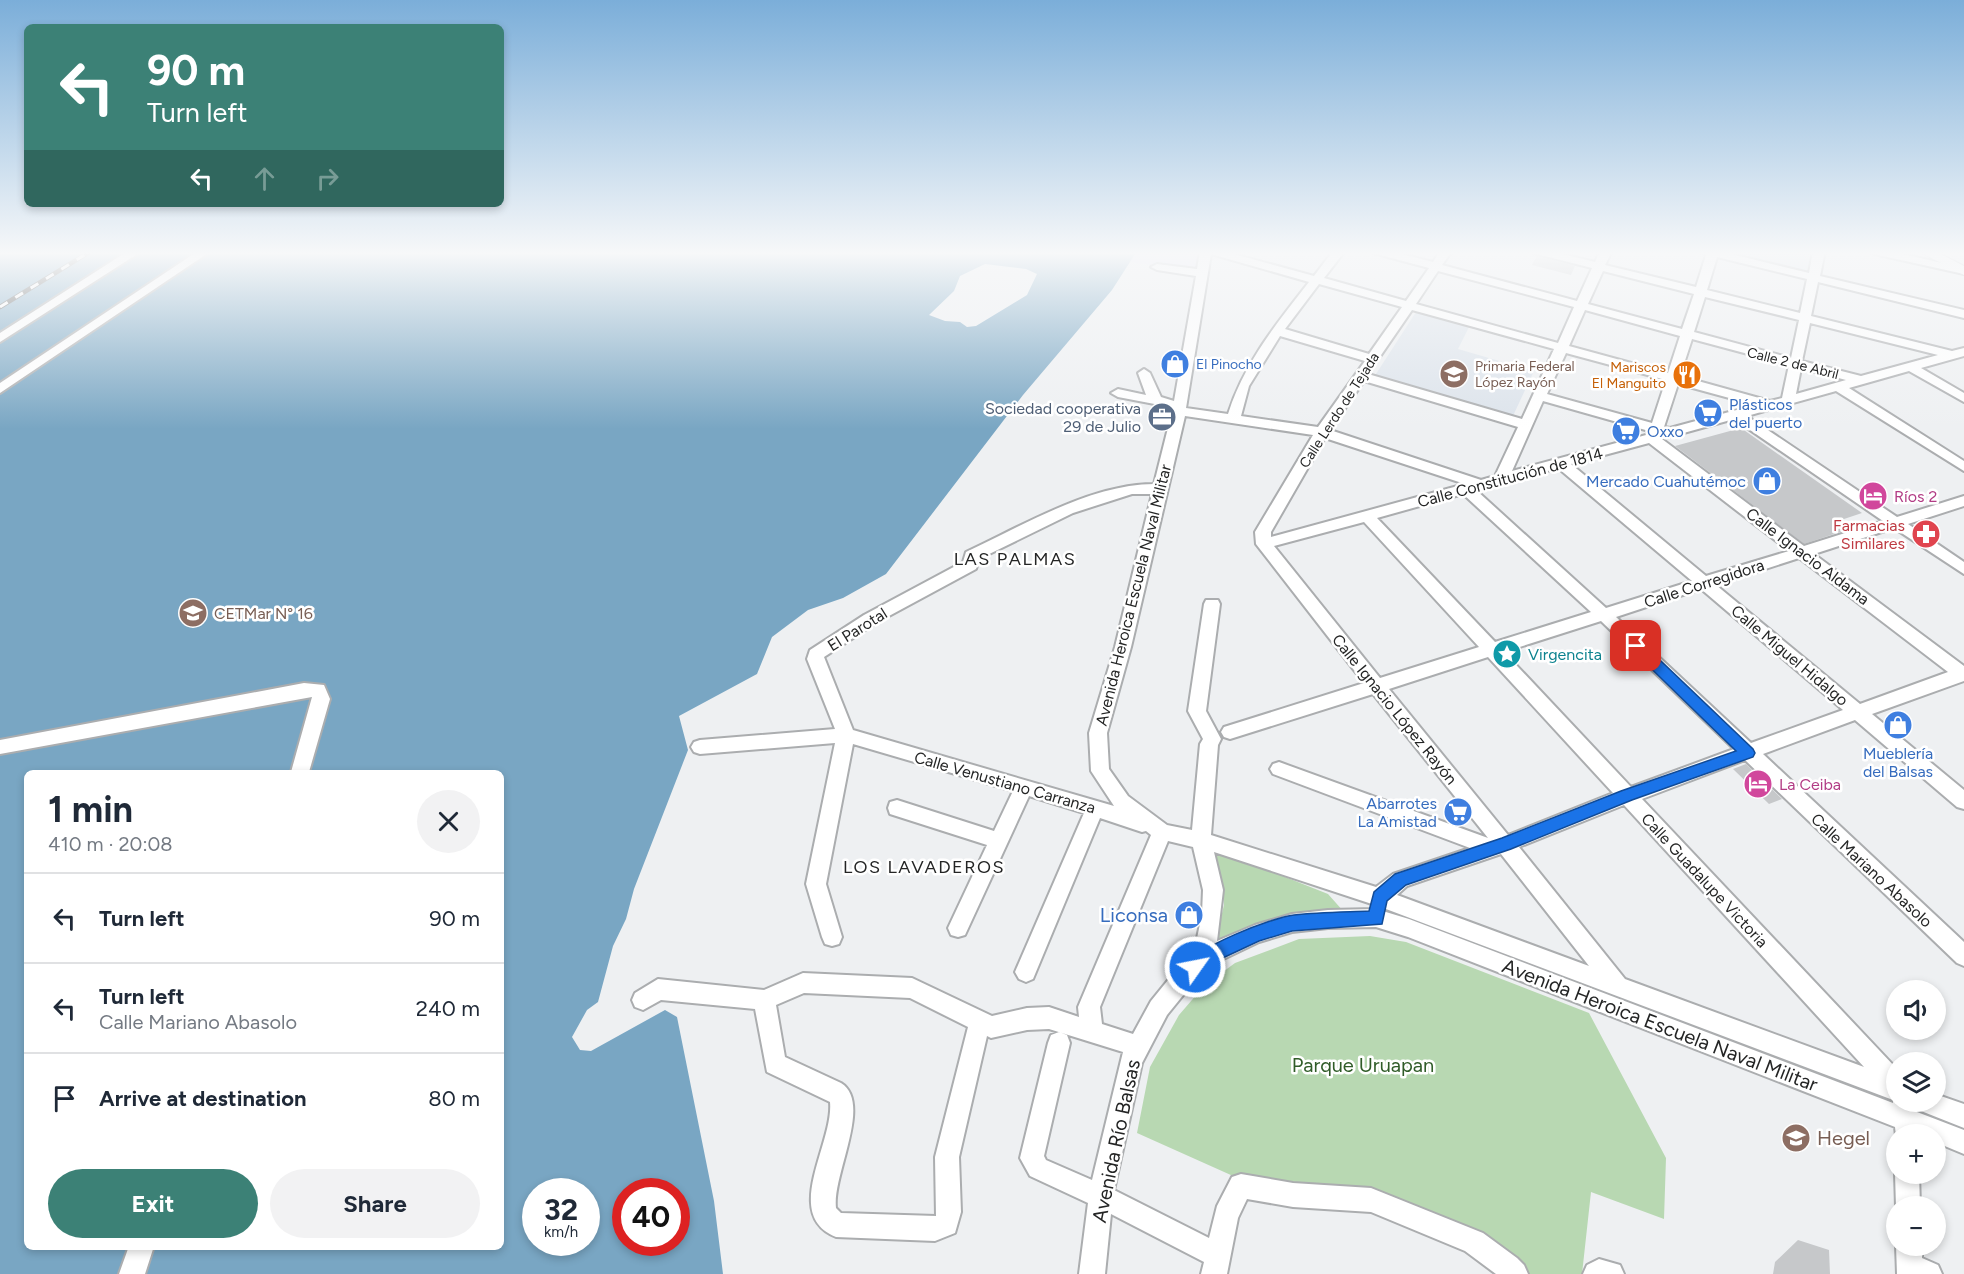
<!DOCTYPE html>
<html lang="en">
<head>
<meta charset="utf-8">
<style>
  body { margin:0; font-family:Figtree,sans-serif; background:#f2f2f3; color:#1f2937; height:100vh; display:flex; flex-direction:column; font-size:22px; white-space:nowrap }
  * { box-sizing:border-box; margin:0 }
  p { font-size:20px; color:#747a83 }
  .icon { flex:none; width:33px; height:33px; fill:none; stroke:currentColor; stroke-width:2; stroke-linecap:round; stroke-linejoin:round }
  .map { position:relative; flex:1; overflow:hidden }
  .panel { position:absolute; left:24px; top:770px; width:480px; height:480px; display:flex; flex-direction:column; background:#fff; border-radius:9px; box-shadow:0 3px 9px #0003 }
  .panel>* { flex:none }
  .top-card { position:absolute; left:24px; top:24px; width:480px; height:183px; border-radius:9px; box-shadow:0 3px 9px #0003; background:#3c8176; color:#fff; overflow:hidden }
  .buttons { position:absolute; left:1886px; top:980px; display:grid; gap:12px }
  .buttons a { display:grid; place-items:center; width:60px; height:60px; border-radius:50%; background:#fff; box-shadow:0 3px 9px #0003; font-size:30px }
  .speed { position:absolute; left:522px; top:1178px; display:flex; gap:12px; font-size:30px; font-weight:700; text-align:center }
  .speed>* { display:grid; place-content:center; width:78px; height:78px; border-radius:50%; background:#fff; box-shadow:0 3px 9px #0003; line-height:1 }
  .speed small { font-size:15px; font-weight:400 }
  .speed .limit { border:9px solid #d22; background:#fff; color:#111 }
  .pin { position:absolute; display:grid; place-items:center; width:51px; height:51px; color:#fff; margin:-26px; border-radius:12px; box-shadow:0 3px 9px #0006 }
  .me { position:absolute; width:66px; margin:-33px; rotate:57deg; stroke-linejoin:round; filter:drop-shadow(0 0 4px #0008) }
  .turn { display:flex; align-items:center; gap:21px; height:126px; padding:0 24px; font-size:27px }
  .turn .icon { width:78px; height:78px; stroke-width:2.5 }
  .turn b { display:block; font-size:42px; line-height:51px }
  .lanes { display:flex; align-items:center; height:57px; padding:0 24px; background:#0003; justify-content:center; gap:30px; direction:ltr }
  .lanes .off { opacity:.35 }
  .round { display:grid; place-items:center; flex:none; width:63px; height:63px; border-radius:32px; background:#f2f2f3 }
  .overview { display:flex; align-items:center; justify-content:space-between; height:102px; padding:0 24px }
  h1 { font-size:36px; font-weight:700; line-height:45px }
  .action { display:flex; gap:12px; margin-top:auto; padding:12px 24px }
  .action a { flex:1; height:69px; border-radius:36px; background:#3c8176; color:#fff; font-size:24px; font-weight:700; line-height:69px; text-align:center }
  .action a+a { background:#f2f2f3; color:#1f2937 }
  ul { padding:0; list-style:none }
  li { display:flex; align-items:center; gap:18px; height:90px; padding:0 24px; border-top:2px solid #e0e1e3 }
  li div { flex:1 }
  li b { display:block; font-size:22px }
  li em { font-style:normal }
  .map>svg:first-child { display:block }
</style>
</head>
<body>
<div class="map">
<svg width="1964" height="1274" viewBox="0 0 1964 1274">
  <rect width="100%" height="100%" fill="#eef0f2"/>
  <!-- commercial -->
  <path fill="#e6e2f9" d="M1138 251H1201L1198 272 1130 262Z"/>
  <!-- built -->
  <path fill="#dce3eb" d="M1719 251H1814L1809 275 1718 253Z
    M1416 312 1469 327 1458 349 1534 371 1512 418 1374 377Z"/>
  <!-- green -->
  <path fill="#b8d8b2" d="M1210 847 1328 894 1344 912C1289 913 1262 918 1214 946L1224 905 1222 886Z
    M1370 936 1406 942 1589 1013 1666 1158 1664 1219 1591 1192 1582 1274H1522L1473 1236 1242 1180 1137 1133 1150 1067 1179 1015 1204 986 1235 963 1299 939Z"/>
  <!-- water -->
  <path fill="#79a6c3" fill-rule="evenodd" d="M0 251H1137L1112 290 1023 395 886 574 843 598 808 610 772 637 757 674 679 716 688 750 634 889 626 919 613 946 598 1002 587 1010 572 1037 580 1050 591 1051 665 1010 677 1017 714 1201 723 1274H0ZM985 264 1026 269 1037 274 1027 295 976 326 967 327 960 322 945 321 929 315 954 291 960 276ZM27 772H501V1246H27ZM536 1191H586V1242H536ZM626 1191H676V1242H626Z"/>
  <!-- building -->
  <path fill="#c6c8ca" d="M1537 256 1575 266 1571 275 1532 265Z
    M1741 428 1862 513 1841 520 1852 528 1804 544 1675 446Z
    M1746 764 1782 799 1769 804 1733 769Z
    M1798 1240 1829 1250 1830 1274H1773L1775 1262Z"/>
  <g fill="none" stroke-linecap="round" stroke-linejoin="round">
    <!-- minor casing -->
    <g stroke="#abadaf" stroke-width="4">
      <path id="minor" d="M128 251H142L0 342V333Z
        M198 251H211L0 393V383Z
        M1200 251H1223L1314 276 1333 251H1345L1324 278 1406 301 1429 268 1373 253 1371 251H1390L1433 262 1440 251H1452L1442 265 1577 301 1592 268 1533 253 1531 251H1550L1595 262 1600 251H1612L1605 265 1696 287 1706 255 1698 251H1719L1809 273 1813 251H1825L1820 276 1964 310V318L1818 282 1811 316 1952 351 1964 348V356L1921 368 1964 393V402L1909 371 1849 388 1964 461V471L1836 391 1747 416 1897 517 1964 496V506L1908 524 1964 562V574L1894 528 1814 554 1964 666V681L1872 714 1964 790V809L1957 807 1855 720 1763 754 1964 942V966L1957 963 1745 760 1642 799 1896 1068V1101H1935V1094L1964 1104V1128L1916 1109 1917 1112 1964 1130V1154L1935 1142V1134L1896 1136 1895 1127 1408 937 1376 927 1328 928 1292 932 1259 942 1211 965 1193 983 1167 1015 1142 1063 1114 1190 1209 1238 1217 1206 1232 1177 1241 1174 1293 1183 1371 1188 1483 1233 1517 1258 1524 1265 1528 1274H1496L1465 1251 1371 1212 1293 1207 1247 1199 1238 1218 1227 1274H1201L1204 1262 1111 1214 1105 1274H1079L1088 1203 1030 1176 1020 1158 1048 1043 1051 1035 1059 1032 1067 1035 1070 1043 1044 1156 1046 1160 1092 1180 1123 1052 1049 1029 1027 1030 991 1038 987 1036 959 1157 961 1212 955 1233 935 1241 836 1237C781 1215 834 1143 830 1102L767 1072 755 1009 661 1000 643 1010 635 1007 632 1000 635 993 658 979 764 990 803 973 912 978 992 1016 1027 1008 1049 1007 1079 1017 1078 1007 1151 835 1146 831 1142 832 1100 818 1033 979 1026 982 1019 979 1015 972 1084 813 1029 796 965 935 958 937 951 935 948 928 987 845 890 814 888 808 890 802 897 800 994 831 1013 791 853 744 826 884 842 937 839 944 832 946 825 944 822 937 806 884 835 743 700 754 694 752 691 747 694 742 700 740 835 729 807 659 810 650 864 615 963 562 966 552C1022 526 1091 484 1154 484L1172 412 1165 406 1118 397 1111 393 1118 389 1146 395 1138 373 1144 369 1150 373 1161 397 1174 401 1196 276 1157 270 1151 267 1157 264 1197 269ZM1211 254 1309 282C1277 323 1244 363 1228 414L1186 408ZM1717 257 1807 279 1800 313 1707 290ZM1438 271 1574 307 1558 343 1416 304ZM1603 271 1694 294 1682 329 1588 304ZM1319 284 1402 307 1369 354 1285 329ZM1705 297 1799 320 1791 358 1694 332ZM1412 310 1554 349 1522 419 1368 374ZM1585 310 1680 336 1668 373 1569 346ZM1810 323 1938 355 1861 376 1802 361ZM1280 336 1365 361 1318 427 1241 416 1249 386ZM1692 339 1789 365 1782 398 1770 401 1680 376ZM1566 353 1666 380 1652 423 1547 394ZM1801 368 1846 380 1796 394ZM1364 381 1518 427 1495 476 1481 480 1330 430ZM1678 384 1755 405 1670 428 1664 427ZM1543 401 1649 431 1646 435 1512 471ZM1185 416 1313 435 1255 532 1256 544 1364 683 1224 727 1221 732 1224 737 1230 739 1373 694 1488 838 1279 762 1273 764 1270 769 1273 774 1470 848 1393 874 1376 887 1211 835 1218 745 1221 739 1206 711 1220 604 1218 600H1206L1204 604 1188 711 1203 739 1200 744 1192 830 1167 825 1128 796 1109 769 1107 733 1131 647ZM1734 419 1883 521 1804 546 1662 439ZM1325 438 1465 484 1271 537V532ZM1649 443 1789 551 1706 576 1571 464ZM1558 468 1692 581 1606 608 1476 490ZM1132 494H1152L1115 647 1089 733 1091 771 1114 806 853 730 824 657 876 623 976 569 979 559 1073 513ZM1463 494 1591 612 1495 642 1377 518ZM1364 522 1479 647 1380 678 1274 546ZM1799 558 1948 672 1860 704 1716 585ZM1701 589 1843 710 1751 743 1616 617ZM1601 621 1734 749 1631 787 1504 652ZM1488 657 1613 793 1508 835 1389 689ZM1624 805 1864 1067 1625 979 1519 847ZM1168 841 1193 847 1203 890 1202 914 1194 953 1177 969 1151 1001 1133 1034 1102 1024 1100 1007ZM1214 852 1378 906 1893 1100V1103L1409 919 1376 909 1328 910 1292 914 1255 925 1217 941 1223 890ZM1501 854 1589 966 1397 895 1407 886ZM804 993 910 998 968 1027 935 1157 936 1216 841 1213 836 1208C832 1175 873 1103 841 1083L785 1057 776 1005Z
        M1868 251H1889L1964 268V274L1874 254Z
        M304 683 324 685 330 699 309 772H291L312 697 0 754V740Z
        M1896 1171V1173H1919L1920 1206 1896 1207 1895 1173Z
        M1896 1245H1922V1258L1938 1265 1942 1274H1897Z
        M129 1246H154L145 1274H119Z
        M1599 1259 1620 1265 1624 1274H1583L1587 1265Z"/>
    </g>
    <!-- major casing -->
    <g stroke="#abadaf" stroke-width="2">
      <path id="major" d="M1918 251H1935L1964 266V275Z"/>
    </g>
    <!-- minor -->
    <use href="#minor" fill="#fff" fill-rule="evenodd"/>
    <!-- major -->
    <use href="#major" fill="#fff" fill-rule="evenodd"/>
    <!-- rail casing -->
    <g stroke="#545656" stroke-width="4.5">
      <path id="rail" d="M0 307 91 251"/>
    </g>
    <!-- rail -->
    <use href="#rail" stroke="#fff" stroke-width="3" stroke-dasharray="9" stroke-linecap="butt"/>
  </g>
  <!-- sky -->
  <linearGradient id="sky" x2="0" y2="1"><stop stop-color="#7baed9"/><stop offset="0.59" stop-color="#f7f8f9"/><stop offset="1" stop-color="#f7f8f9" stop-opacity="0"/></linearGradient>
  <rect width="1964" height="429" fill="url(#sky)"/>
  <!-- route -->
  <path fill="#1a73e8" stroke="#114b97" stroke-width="1.5" d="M1636 641 1641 642 1753 749 1755 753 1753 757 1632 800 1511 849 1406 885 1387 901 1382 924 1292 931 1259 941 1210 964 1195 975 1188 973 1186 967C1195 947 1271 918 1294 915 1318 912 1344 912 1369 911L1374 892 1395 874 1502 838 1621 791 1736 751 1631 649 1629 646Z"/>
  <!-- icons -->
  <defs>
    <g id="shop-disc" transform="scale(1.5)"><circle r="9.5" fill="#3f7fe0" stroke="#fff"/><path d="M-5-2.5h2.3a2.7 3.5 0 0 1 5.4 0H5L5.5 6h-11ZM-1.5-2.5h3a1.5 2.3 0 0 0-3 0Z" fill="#fff"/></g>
    <g id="school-disc" transform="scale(1.5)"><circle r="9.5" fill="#8d6e63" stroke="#fff"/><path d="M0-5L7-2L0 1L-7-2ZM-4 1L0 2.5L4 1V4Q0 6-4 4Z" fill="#fff"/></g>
    <g id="restaurant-disc" transform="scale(1.5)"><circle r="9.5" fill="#e8710a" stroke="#fff"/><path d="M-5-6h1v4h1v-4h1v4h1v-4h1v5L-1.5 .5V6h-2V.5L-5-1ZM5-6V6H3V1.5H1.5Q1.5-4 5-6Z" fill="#fff"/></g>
    <g id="supermarket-disc" transform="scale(1.5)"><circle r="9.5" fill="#3f7fe0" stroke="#fff"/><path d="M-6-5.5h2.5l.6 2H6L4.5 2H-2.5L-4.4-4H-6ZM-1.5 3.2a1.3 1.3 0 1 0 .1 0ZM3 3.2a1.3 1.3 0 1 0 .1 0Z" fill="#fff"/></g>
    <g id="office-disc" transform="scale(1.5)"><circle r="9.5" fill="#5c6f8a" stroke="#fff"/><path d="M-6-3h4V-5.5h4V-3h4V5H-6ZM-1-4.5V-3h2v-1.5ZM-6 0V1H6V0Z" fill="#fff"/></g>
    <g id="hotel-disc" transform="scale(1.5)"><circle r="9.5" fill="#d1479c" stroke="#fff"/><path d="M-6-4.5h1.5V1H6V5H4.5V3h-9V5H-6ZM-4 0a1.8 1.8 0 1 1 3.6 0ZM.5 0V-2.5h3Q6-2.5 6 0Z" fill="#fff"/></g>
    <g id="pharmacy-disc" transform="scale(1.5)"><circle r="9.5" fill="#e0444e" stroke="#fff"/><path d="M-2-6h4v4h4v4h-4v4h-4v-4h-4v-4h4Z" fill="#fff"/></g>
    <g id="sight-disc" transform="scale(1.5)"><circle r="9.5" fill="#0f9aa8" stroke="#fff"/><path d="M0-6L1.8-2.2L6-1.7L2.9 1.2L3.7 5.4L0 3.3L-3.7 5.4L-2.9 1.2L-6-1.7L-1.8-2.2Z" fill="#fff"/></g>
  </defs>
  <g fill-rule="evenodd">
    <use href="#shop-disc" x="1175" y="364"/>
    <use href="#school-disc" x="1454" y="374"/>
    <use href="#restaurant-disc" x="1687" y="375"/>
    <use href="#supermarket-disc" x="1708" y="413"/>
    <use href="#office-disc" x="1162" y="417"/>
    <use href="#supermarket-disc" x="1626" y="431"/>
    <use href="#shop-disc" x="1767" y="481"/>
    <use href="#hotel-disc" x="1873" y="496"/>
    <use href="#pharmacy-disc" x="1926" y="534"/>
    <use href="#school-disc" x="193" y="613"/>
    <use href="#sight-disc" x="1507" y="654"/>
    <use href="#shop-disc" x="1898" y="725"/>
    <use href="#hotel-disc" x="1758" y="784"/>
    <use href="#supermarket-disc" x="1458" y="812"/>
    <use href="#shop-disc" x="1189" y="915"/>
    <use href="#school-disc" x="1796" y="1138"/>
  </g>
  <g text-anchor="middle" stroke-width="5" stroke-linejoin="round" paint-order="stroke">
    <!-- far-street labels -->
    <g font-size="14" fill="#242525" stroke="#fff">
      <text transform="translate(1793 363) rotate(14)" y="5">Calle 2 de Abril</text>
      <text transform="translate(1339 410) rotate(-57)" y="5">Calle Lerdo de Tejada</text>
    </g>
    <!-- far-shop labels -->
    <g font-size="14" fill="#366cbe" stroke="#fff" text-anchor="start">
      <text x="1196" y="369">El Pinocho</text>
    </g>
    <!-- far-education labels -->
    <g font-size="14" fill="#785e54" stroke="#fff" text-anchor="start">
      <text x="1475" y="371">Primaria Federal<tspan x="1475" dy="16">López Rayón</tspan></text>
    </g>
    <!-- far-food labels -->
    <g font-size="14" fill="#c56008" stroke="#fff" text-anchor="end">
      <text x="1666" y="372">Mariscos<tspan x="1666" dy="16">El Manguito</tspan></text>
    </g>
    <!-- shop labels -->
    <g font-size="16" fill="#366cbe" stroke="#fff" text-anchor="start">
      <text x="1729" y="410">Plásticos<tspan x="1729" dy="18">del puerto</tspan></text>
      <text x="1647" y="437">Oxxo</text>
      <text x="1746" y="487" text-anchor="end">Mercado Cuahutémoc</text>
      <text x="1898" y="759" text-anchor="middle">Mueblería<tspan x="1898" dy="18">del Balsas</tspan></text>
      <text x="1437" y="809" text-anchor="end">Abarrotes<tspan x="1437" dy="18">La Amistad</tspan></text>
    </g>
    <!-- service labels -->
    <g font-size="16" fill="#4e5e75" stroke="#fff" text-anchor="end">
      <text x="1141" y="414">Sociedad cooperativa<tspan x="1141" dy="18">29 de Julio</tspan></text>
    </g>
    <!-- street labels -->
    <g font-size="16" fill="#242525" stroke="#fff">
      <text transform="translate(1510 477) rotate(-15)" y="6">Calle Constitución de 1814</text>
      <text transform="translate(1808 556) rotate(37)" y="6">Calle Ignacio Aldama</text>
      <text transform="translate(1704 583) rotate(-18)" y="6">Calle Corregidora</text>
      <text transform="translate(1133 595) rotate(-76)" y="6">Avenida Heroica Escuela Naval Militar</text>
      <text transform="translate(857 629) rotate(-32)" y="6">El Parotal</text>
      <text transform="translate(1790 655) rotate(40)" y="6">Calle Miguel Hidalgo</text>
      <text transform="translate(1395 709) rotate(51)" y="6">Calle Ignacio López Rayón</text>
      <text transform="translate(1005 782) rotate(16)" y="6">Calle Venustiano Carranza</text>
      <text transform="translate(1872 870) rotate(43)" y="6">Calle Mariano Abasolo</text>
      <text transform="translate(1705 880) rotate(47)" y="6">Calle Guadalupe Victoria</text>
    </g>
    <!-- hotel labels -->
    <g font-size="16" fill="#b23c85" stroke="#fff" text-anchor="start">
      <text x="1894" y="502">Ríos 2</text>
      <text x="1779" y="790">La Ceiba</text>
    </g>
    <!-- health labels -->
    <g font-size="16" fill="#be3a42" stroke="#fff" text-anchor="end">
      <text x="1905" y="531">Farmacias<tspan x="1905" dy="18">Similares</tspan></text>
    </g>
    <!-- education labels -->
    <g font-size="16" fill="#785e54" stroke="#fff" text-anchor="start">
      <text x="214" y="619">CETMar N° 16</text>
    </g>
    <!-- culture labels -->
    <g font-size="16" fill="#0d838f" stroke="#fff" text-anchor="start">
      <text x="1528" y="660">Virgencita</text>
    </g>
    <!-- neighbourhood labels -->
    <g font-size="18" letter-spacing="1.5" fill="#242525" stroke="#fff">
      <text x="1015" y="565">LAS PALMAS</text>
      <text x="924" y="873">LOS LAVADEROS</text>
    </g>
    <!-- near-shop labels -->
    <g font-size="20" fill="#366cbe" stroke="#fff" text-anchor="end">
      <text x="1168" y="922">Liconsa</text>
    </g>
    <!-- near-street labels -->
    <g font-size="20" fill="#242525" stroke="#fff">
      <text transform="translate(1660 1025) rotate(21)" y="7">Avenida Heroica Escuela Naval Militar</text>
      <text transform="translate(1116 1141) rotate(-78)" y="7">Avenida Río Balsas</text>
    </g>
    <!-- near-park labels -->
    <g font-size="20" fill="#305c28" stroke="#fff">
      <text x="1363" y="1072">Parque Uruapan</text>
    </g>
    <!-- near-education labels -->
    <g font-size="20" fill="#785e54" stroke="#fff" text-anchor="start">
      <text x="1817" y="1145">Hegel</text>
    </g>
  </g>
</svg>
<div class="buttons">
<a><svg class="icon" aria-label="sound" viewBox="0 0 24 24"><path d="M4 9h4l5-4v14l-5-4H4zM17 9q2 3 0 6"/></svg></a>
<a><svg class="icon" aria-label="layers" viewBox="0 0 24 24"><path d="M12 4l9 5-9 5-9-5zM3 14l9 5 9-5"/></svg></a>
<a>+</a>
<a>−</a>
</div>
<div class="speed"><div>32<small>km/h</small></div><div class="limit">40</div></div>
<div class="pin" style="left:1636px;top:646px;background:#d93025"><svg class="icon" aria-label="arrive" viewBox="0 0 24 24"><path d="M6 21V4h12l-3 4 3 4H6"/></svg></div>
<svg class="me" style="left:1195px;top:967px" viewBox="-20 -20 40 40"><circle r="17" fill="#1a73e8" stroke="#fff" stroke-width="3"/><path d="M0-11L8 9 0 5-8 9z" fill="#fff"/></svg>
<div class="top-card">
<div class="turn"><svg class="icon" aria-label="left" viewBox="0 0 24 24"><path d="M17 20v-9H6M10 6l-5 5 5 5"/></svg><div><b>90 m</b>Turn left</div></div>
<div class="lanes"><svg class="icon" aria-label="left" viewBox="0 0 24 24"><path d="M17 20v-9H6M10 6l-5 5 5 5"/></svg><svg class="icon off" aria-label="ahead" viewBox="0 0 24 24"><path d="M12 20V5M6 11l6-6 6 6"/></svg><svg class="icon off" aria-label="right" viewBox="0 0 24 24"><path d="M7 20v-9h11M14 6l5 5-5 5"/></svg></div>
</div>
<section class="panel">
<div class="overview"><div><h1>1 min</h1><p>410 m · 20:08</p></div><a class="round"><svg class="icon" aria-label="close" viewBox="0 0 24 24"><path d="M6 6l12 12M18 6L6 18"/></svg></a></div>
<ul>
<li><svg class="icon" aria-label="left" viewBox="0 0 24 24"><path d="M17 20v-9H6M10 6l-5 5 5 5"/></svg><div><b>Turn left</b></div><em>90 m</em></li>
<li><svg class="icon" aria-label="left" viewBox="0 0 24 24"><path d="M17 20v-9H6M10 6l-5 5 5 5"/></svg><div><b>Turn left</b><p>Calle Mariano Abasolo</p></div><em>240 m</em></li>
<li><svg class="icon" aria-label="arrive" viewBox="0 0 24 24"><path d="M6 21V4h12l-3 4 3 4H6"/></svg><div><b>Arrive at destination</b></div><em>80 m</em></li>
</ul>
<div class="action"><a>Exit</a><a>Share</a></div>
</section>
</div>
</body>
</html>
